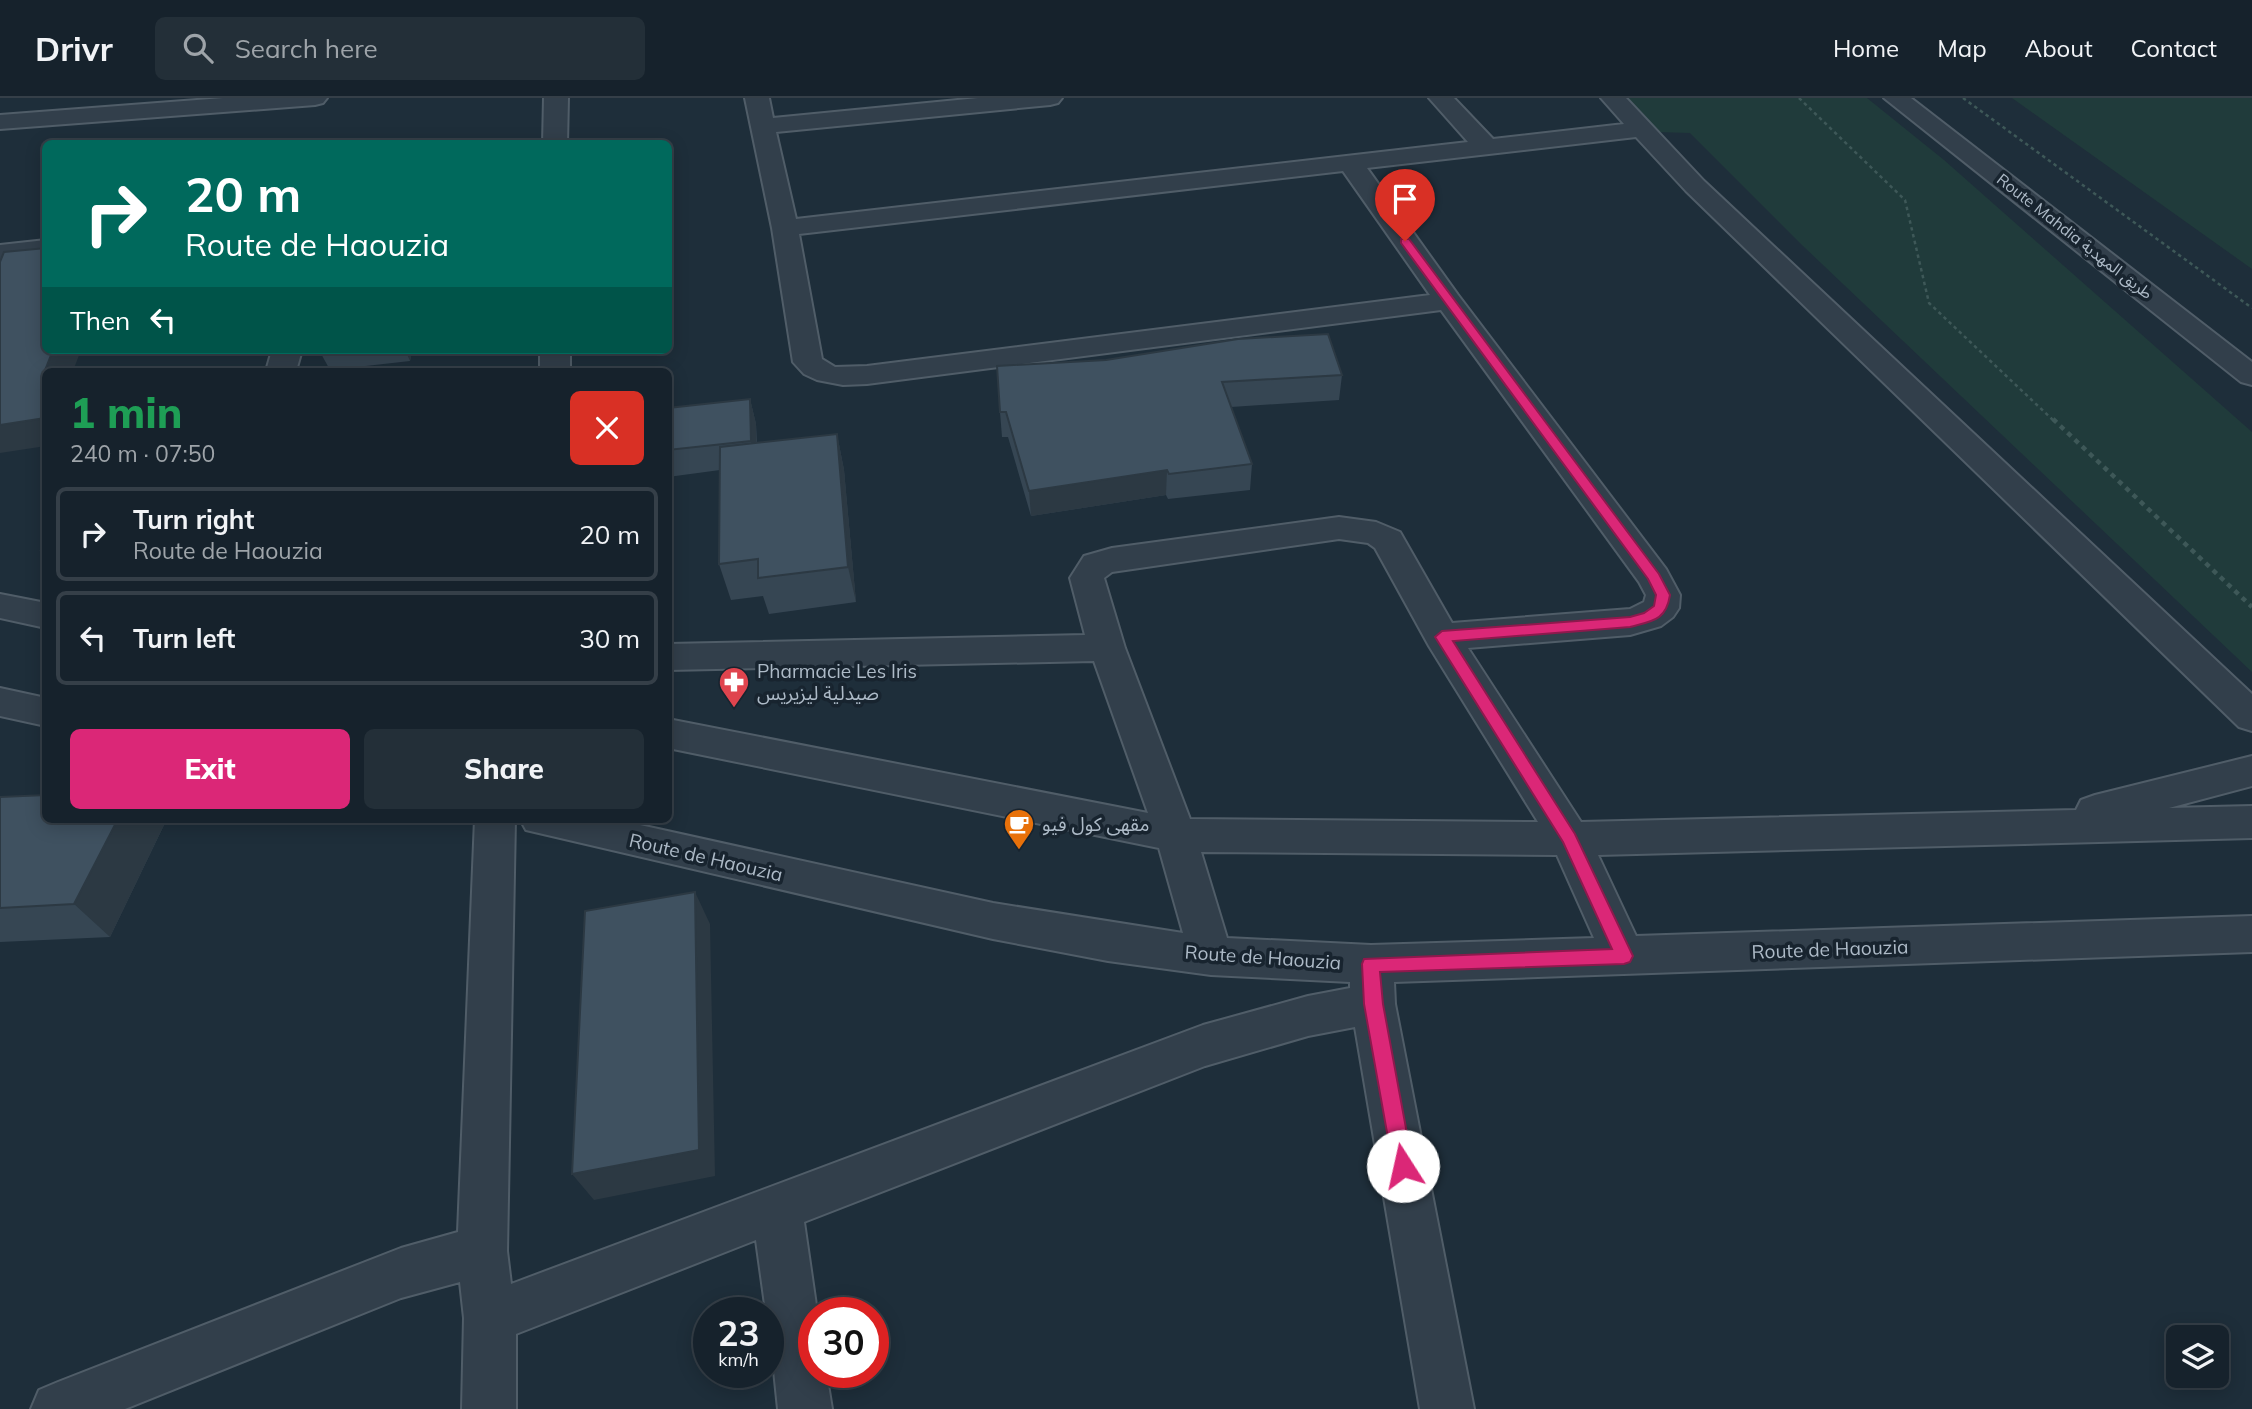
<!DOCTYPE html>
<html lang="en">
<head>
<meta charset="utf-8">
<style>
  body { margin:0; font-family:Mulish,"Noto Sans Arabic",sans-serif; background:#232f38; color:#f1f3f6; height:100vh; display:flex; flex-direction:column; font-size:26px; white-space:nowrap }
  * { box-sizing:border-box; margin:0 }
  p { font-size:23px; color:#9ea4a9 }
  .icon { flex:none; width:38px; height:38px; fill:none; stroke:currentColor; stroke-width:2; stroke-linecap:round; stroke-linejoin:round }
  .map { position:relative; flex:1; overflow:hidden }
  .drawer { position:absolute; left:42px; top:270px; width:630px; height:455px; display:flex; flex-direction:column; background:#16222c; border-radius:10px; box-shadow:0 4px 18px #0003,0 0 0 2px #353f48 }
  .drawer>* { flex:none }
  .guide { position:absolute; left:42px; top:42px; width:630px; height:214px; border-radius:10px; box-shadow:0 4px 18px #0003,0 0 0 2px #353f48; background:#00695c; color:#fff; overflow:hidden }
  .controls { position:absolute; left:2166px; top:1227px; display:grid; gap:14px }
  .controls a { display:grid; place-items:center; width:63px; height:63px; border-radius:10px; background:#16222c; box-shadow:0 4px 18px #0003,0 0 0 2px #353f48; font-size:35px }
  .speed { position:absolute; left:693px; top:1199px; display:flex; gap:14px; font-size:35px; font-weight:700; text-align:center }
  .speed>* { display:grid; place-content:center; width:91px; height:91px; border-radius:50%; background:#16222c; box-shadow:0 4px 18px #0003,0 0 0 2px #353f48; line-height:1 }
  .speed small { font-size:18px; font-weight:400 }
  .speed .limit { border:10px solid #d22; background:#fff; color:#111 }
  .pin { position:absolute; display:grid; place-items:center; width:60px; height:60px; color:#fff; margin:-72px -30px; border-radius:50% 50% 50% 0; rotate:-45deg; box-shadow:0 0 7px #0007 }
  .pin .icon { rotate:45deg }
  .me { position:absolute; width:77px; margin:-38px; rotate:350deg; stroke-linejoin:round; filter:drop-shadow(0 0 5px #0008) }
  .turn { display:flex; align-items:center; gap:24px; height:147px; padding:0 28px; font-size:32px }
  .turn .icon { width:91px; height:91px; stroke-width:2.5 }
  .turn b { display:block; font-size:49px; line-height:60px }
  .then { display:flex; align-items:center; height:66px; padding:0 28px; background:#0003; gap:14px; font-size:26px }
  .round { display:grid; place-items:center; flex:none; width:74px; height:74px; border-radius:10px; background:#232f38 }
  .headline { display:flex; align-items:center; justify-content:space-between; height:119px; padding:0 28px }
  h1 { font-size:42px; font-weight:800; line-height:52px; color:#1e9e55 }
  .button { display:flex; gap:14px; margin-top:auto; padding:14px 28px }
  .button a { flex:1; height:80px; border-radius:10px; background:#db2777; color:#fff; font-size:28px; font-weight:800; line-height:80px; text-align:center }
  .button a+a { background:#232f38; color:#f1f3f6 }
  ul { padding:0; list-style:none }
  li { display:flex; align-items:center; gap:21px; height:94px; margin:0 14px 10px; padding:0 14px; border:4px solid #353f48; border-radius:10px }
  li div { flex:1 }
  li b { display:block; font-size:26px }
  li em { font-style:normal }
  header { display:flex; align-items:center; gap:42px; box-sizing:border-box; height:98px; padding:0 35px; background:#16222c; border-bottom:2px solid #353f48 }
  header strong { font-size:33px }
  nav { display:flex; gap:38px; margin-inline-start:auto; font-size:24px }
  .search { width:490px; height:63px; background:#232f38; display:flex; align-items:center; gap:18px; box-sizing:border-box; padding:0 24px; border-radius:10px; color:#9ea4a9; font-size:26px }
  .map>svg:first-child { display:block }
</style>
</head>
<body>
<header>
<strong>Drivr</strong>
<div class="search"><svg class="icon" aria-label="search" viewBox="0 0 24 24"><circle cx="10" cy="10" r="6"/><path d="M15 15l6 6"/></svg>Search here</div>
<nav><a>Home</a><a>Map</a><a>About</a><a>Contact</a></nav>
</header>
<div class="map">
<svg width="2252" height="1311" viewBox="0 0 2252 1311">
  <rect width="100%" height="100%" fill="#1e2e3a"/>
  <!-- green -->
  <path fill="#203b3b" d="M1628 0H1867L1944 62 2252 334V574L1803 148 1690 35 1657 34Z
    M2012 0H2252V171Z"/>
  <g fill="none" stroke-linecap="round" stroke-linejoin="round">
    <!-- minor casing -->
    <g stroke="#505d68" stroke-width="4">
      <path id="minor" d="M223 0H327L323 5 315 7 0 31V17Z
        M544 0H568L567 46H543Z
        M745 0H769L773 20 978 0H1062L1058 5 1050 7 776 34 796 121 1468 44 1429 0H1454L1493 41 1624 26 1601 0H1626L1704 83 2252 596V633L2239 629 1686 93 1636 39 1367 70 1458 197 1666 471 1680 497 1679 510 1673 519 1661 528 1630 537 1468 550 1581 724 2076 712 2081 702 2095 697 2252 658V688L2169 710 2252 708V740L1598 757 1636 838 2252 818V854L1394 884 1395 906 1474 1311H1420L1355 929 1308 938 1205 968 804 1124 817 1214H814V1274H826L832 1311H778L768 1214H766L756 1142 516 1236V1311H462L464 1220 460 1184 401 1200 125 1311H31L39 1292 58 1284 401 1150 458 1134 475 721H515L507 1153 511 1186 1203 927 1308 898 1350 890V884L1211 877 1108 863 993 841 526 732 520 721H613L993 805 1183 835 1159 750 668 650V621L1148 715 1094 563 668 572V546L1085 537 1070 480 1084 458 1112 450 1339 419 1376 424 1400 434 1452 525 1630 511 1644 504 1646 497 1639 484 1441 212 867 286 843 287 817 282 804 276 793 264 772 130ZM1343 73 1430 197 867 268 835 269 822 261 799 136ZM1339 441 1368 445 1375 450 1429 548 1538 724 1190 721 1125 550 1104 480 1112 474ZM1201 754 1557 757 1594 840 1371 847 1227 840Z
        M1884 0H1911L2252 264V287L2241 284Z
        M46 142V158L0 163V147Z
        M272 252H302L296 273H266Z
        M540 252H570V273H540Z
        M0 496 46 505V530L0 520Z
        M0 590 46 600V628L0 618Z"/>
    </g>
    <!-- path-far1 -->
    <path stroke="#3e5858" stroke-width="2.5" stroke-dasharray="3.5 3.5" stroke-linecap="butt" d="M1799 0 1905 102 1929 205 2054 323
      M1963 0 2252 210"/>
    <!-- path -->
    <path stroke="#3e5858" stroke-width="4.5" stroke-dasharray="5 5" stroke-linecap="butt" d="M2053 321 2252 509"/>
    <!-- minor -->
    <use href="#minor" fill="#323f4b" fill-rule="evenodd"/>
  </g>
  <!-- wall -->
  <path fill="#364653" d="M319 252H462L411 258 410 263 330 272Z
    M1106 262 1342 277 1339 302 1231 309 1252 366 1250 392 1168 401 1166 397 1031 418 1008 339H1002L1000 314Z
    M750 301 756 326 757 345 837 336 844 372 856 504 769 516 763 498 731 502 719 466 720 372 668 379V310Z
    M0 699 164 727 110 839 0 844Z"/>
  <!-- shaded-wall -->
  <path fill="#2c3943" d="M53 252H81L73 273H46V277L44 275Z
    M405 252H408L411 258 410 263Z
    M750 301 756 326 757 368 751 343Z
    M46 318V348L0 355V327Z
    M837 336 844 372 856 504 848 469Z
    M1167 372 1166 397 1031 418 1029 393Z
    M118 721H158L164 727 110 839 74 806Z
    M695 794 710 826 715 1078 594 1102 572 1076Z"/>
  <!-- building -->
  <path fill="#3f5160" stroke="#2c3943" stroke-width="2" d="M46 150V252H53L44 275 46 274V318L45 320 0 327V164L4 154Z
    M1328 236 1342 277 1222 284 1252 366 1169 376 1167 372 1029 393 1006 314H1000L997 268 1106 262 1238 241Z
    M750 301 751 343 668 352V310Z
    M837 336 848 469 758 480V461L719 466 720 349Z
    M46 442V452H41Z
    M46 697V721H118L74 806 0 810V699Z
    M695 794 699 1052 572 1076 585 813Z"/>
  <!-- route -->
  <path fill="#db2777" stroke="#8e194d" stroke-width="2" d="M1401 141H1409L1659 476 1670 497C1666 523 1652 523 1630 529L1453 543 1575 736 1633 858 1630 864 1624 866 1380 874 1383 906 1413 1068 1410 1075 1403 1078 1396 1075 1393 1068 1364 906 1362 866 1364 861 1612 851 1563 744 1435 539 1442 533 1630 519 1644 515 1654 508 1656 497 1648 481 1401 145Z"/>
  <!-- icons -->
  <defs>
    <g id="pharmacy-pin" transform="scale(1.575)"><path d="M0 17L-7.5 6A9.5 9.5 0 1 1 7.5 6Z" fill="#e0444e" stroke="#18242f"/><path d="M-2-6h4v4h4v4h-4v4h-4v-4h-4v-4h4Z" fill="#fff"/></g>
    <g id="cafe-pin" transform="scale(1.575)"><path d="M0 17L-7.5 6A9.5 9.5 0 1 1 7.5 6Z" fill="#e8710a" stroke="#18242f"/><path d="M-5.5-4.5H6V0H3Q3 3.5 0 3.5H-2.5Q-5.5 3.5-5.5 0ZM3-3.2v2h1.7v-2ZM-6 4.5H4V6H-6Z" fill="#fff"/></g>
  </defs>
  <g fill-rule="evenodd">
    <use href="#pharmacy-pin" x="734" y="584"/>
    <use href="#cafe-pin" x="1019" y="726"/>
  </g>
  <g text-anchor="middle" stroke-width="7" stroke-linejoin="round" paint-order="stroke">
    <!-- far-street labels -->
    <g font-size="16" fill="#adbac7" stroke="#18242f">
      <text transform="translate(2075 138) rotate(38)" y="6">Route Mahdia طريق المهدية</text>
    </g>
    <!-- poi labels -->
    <g font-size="19" fill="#adbac7" stroke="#18242f" text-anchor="start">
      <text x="757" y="580">Pharmacie Les Iris<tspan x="757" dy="22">صيدلية ليزيريس</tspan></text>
      <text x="1042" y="733">مقهى كول فيو</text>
    </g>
    <!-- street labels -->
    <g font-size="19" fill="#adbac7" stroke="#18242f">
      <text transform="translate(706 759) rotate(13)" y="7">Route de Haouzia</text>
      <text transform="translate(1830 851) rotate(-2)" y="7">Route de Haouzia</text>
      <text transform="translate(1263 859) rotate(4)" y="7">Route de Haouzia</text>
    </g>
  </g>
</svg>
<div class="controls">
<a><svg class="icon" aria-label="layers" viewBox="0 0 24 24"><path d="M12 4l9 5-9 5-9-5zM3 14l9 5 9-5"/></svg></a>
</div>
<div class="speed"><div>23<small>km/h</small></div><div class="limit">30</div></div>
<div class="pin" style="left:1405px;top:143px;background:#d93025"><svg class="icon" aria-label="arrive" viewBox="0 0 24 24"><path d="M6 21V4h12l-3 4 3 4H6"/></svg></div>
<svg class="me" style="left:1403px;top:1068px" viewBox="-20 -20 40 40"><circle r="19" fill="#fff"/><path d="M0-13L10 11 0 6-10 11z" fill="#db2777"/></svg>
<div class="guide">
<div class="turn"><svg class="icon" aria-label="right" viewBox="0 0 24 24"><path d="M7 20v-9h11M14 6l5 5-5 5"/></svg><div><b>20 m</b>Route de Haouzia</div></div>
<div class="then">Then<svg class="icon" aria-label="left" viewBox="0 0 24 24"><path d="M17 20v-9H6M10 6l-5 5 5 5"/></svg></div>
</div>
<section class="drawer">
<div class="headline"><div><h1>1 min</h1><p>240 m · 07:50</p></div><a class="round" style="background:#d93025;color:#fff"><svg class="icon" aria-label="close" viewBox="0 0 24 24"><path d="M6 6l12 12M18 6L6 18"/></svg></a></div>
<ul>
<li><svg class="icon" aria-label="right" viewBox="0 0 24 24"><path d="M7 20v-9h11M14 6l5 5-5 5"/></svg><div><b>Turn right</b><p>Route de Haouzia</p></div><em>20 m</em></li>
<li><svg class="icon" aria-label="left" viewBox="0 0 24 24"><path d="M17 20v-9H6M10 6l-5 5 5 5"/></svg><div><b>Turn left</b></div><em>30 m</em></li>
</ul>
<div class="button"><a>Exit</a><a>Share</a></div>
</section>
</div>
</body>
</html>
